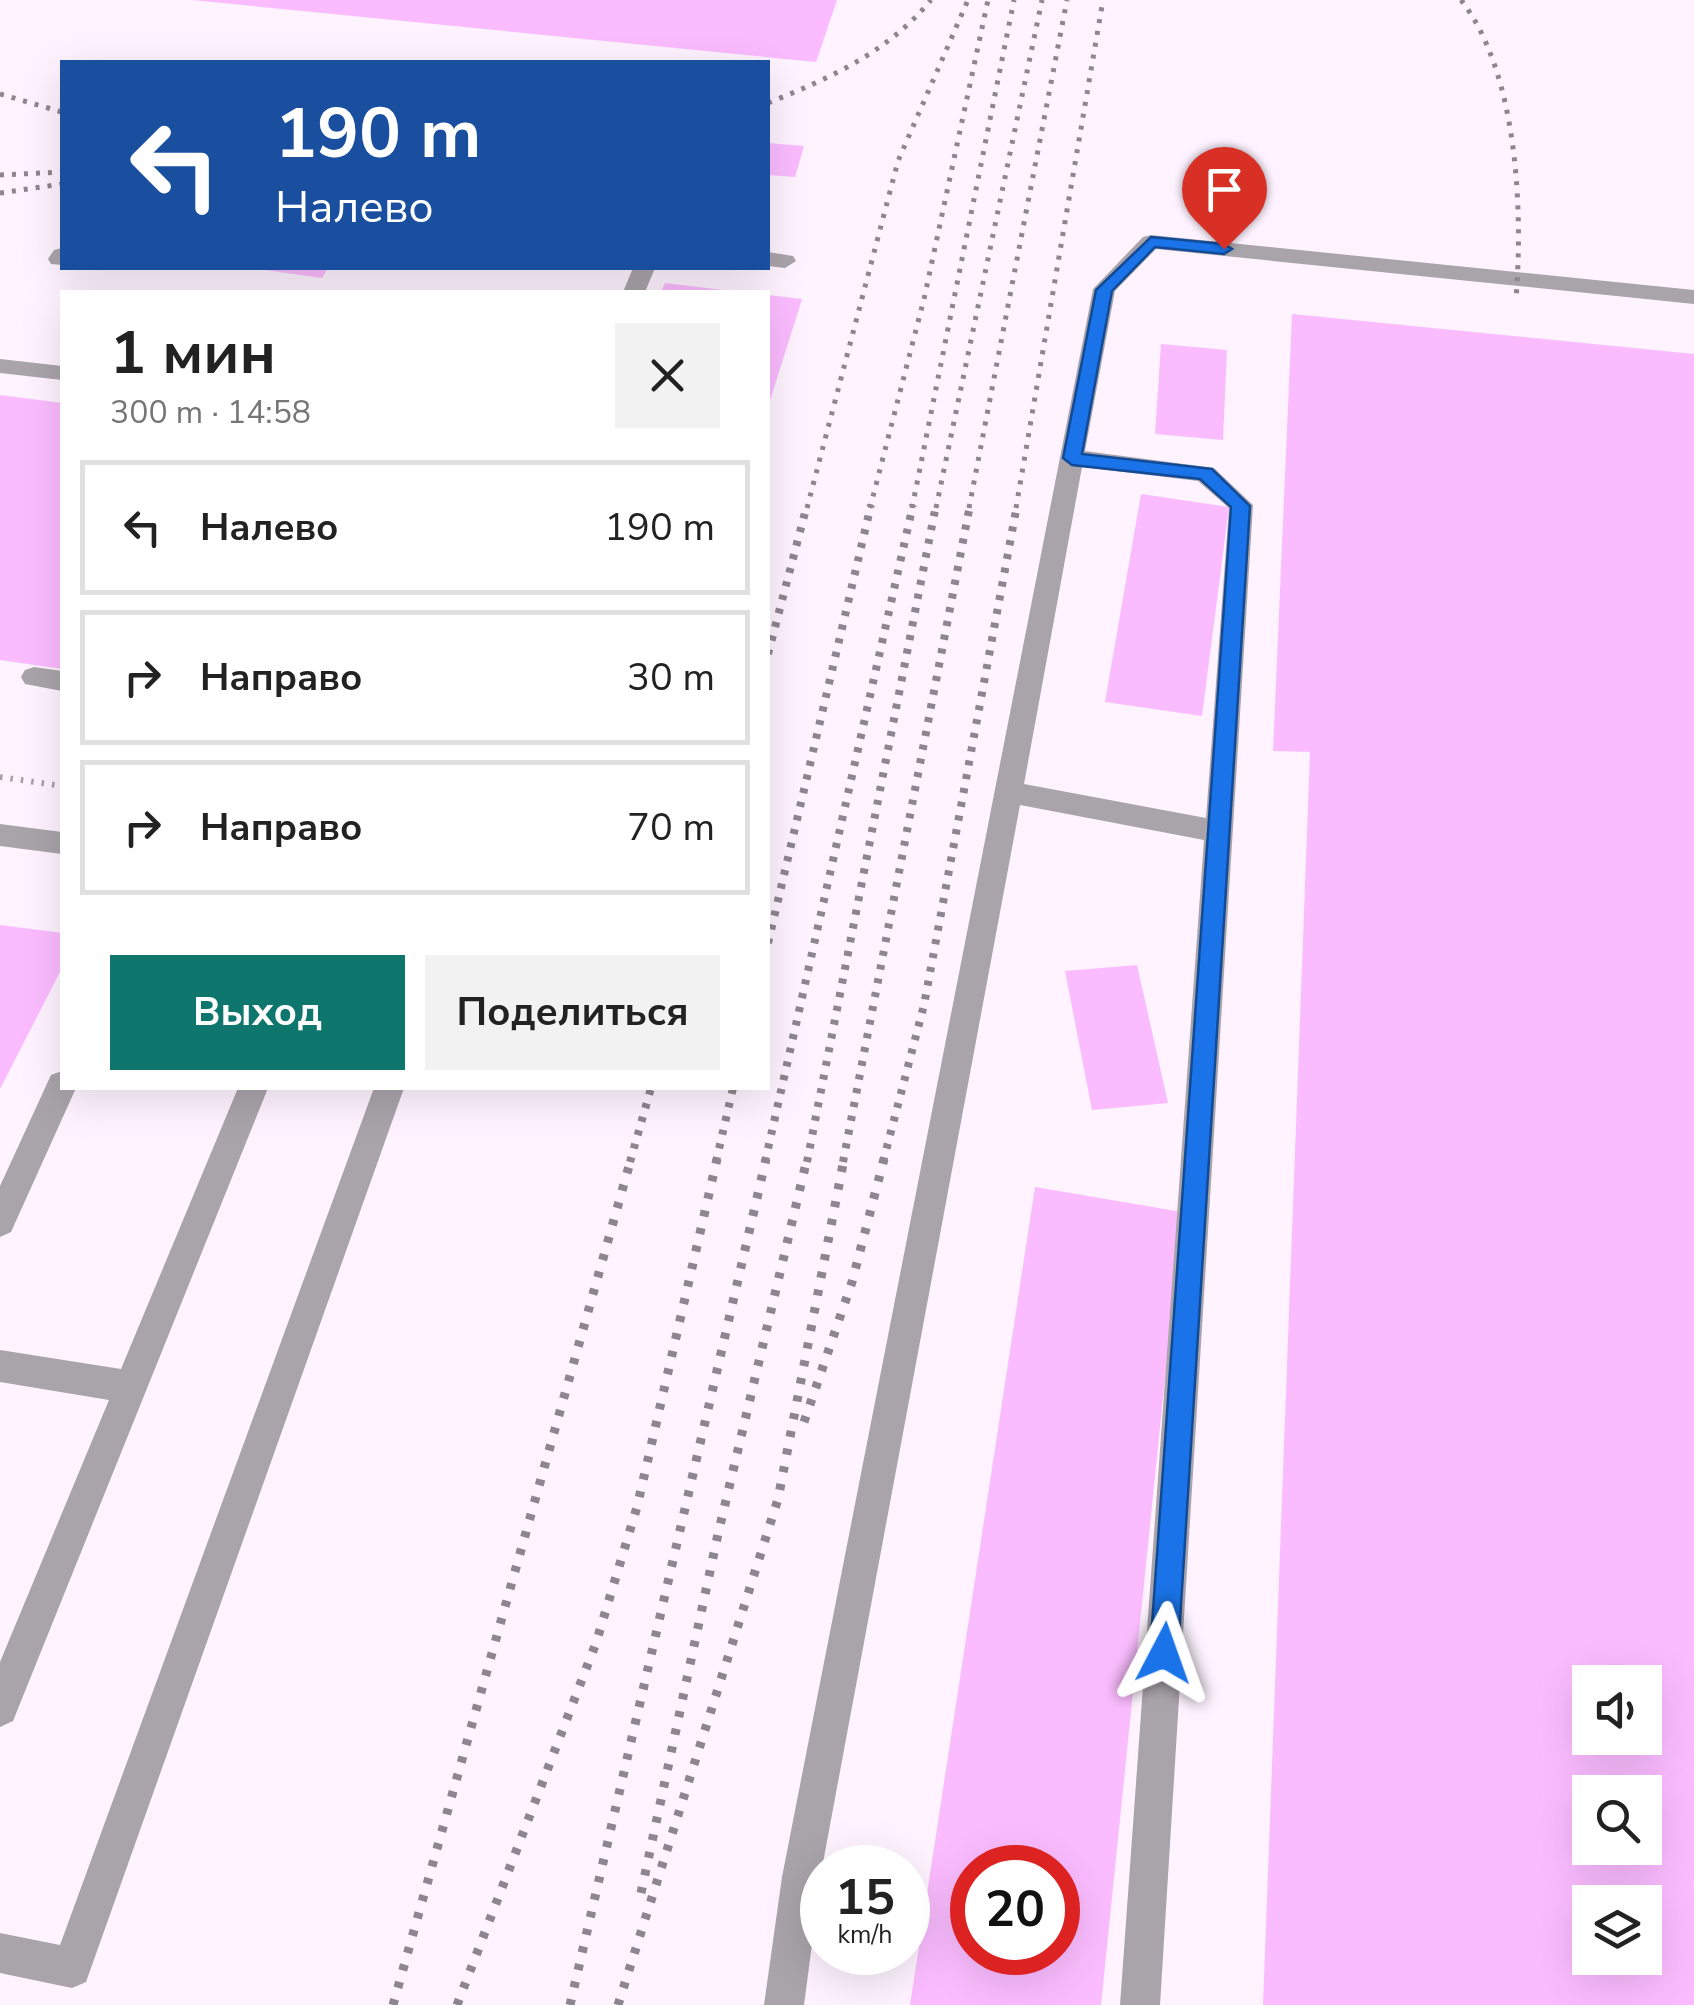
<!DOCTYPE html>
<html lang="ru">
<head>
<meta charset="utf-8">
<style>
  body { margin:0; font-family:"Nunito Sans",sans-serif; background:#f2f2f2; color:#222; height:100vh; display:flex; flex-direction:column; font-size:38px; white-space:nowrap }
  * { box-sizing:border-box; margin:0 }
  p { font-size:32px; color:#767676 }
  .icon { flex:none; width:55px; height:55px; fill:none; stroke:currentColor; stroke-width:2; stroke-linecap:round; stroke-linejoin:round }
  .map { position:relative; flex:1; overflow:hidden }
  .drawer { position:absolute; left:60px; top:290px; width:710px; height:800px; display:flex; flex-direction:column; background:#fff; border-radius:0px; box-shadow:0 10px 40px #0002 }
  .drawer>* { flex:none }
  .hud { position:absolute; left:60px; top:60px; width:710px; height:210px; border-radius:0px; box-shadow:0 10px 40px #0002; background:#1a4fa0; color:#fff; overflow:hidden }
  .controls { position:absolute; left:1572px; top:1665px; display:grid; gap:20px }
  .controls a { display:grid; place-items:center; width:90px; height:90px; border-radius:0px; background:#fff; box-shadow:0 10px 40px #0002; font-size:50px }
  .speed { position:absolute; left:800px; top:1845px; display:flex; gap:20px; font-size:50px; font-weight:700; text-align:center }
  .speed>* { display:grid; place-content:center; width:130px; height:130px; border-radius:50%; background:#fff; box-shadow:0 10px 40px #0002; line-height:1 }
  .speed small { font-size:25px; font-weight:400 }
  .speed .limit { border:15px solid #d22; background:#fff; color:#111 }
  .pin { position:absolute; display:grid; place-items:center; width:85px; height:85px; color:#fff; margin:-102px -42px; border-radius:50% 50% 50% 0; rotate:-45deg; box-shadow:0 0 10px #0007 }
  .pin .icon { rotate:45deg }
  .me { position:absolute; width:110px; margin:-55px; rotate:4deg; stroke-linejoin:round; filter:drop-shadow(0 0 8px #0008) }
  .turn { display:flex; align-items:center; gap:35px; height:210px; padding:0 50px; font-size:45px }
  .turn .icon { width:130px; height:130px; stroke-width:2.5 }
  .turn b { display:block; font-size:70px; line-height:85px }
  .round { display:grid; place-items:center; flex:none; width:105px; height:105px; border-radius:0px; background:#f2f2f2 }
  .head { display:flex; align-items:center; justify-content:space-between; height:170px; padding:0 50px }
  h1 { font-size:60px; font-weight:700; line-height:75px }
  .button { display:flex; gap:20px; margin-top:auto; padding:20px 50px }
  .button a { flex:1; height:115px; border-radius:0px; background:#0f766e; color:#fff; font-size:40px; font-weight:700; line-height:115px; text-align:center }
  .button a+a { background:#f2f2f2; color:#222 }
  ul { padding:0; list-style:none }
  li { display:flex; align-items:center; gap:30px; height:135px; margin:0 20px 15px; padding:0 30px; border:5px solid #e0e0e0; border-radius:0px }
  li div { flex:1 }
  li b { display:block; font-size:38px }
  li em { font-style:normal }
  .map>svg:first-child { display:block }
</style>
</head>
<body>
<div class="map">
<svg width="1694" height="2005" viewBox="0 0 1694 2005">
  <rect width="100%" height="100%" fill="#fef3ff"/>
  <!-- building -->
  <path fill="#fbbcff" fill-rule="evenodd" d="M192 0H837L816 62Z
    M768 143 804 146 795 177 768 175Z
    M250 268H328L322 278Z
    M665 283 723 290V292H661Z
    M768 295 802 299 768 407Z
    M1292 314 1694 354V2005H1263L1310 752 1273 751ZM1590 1682H1645V1738H1590ZM1590 1792H1645V1848H1590ZM1590 1902H1645V1958H1590Z
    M1161 344 1227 350 1223 440 1155 434Z
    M0 395 62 403V669L0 660Z
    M1141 494 1229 507 1202 716 1105 702Z
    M0 925 62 933V968L0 1089Z
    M1137 965 1168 1103 1092 1110 1065 971Z
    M1035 1187 1182 1212 1101 2005H910ZM972 1868H1058V1952H972Z"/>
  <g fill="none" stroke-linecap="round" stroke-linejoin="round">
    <!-- path -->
    <path stroke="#a8a0a9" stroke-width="6" stroke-dasharray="2.5 8" stroke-linecap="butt" d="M0 777 62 786"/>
    <!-- minor -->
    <path fill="#a9a4a9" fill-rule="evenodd" d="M1151 235 1694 290V304L1156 249 1115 291 1085 451 1214 468 1253 505 1160 2005H1120L1204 840 1020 805 822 1868 804 2005H764L782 1877 1093 289 1143 237ZM1082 467 1198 481 1229 508 1206 818 1024 784Z
      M62 248V265L51 264 48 259 54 250Z
      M768 252 793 256 796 261 785 268 768 266Z
      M633 268H655L645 292H623Z
      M0 359 62 366V380L0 373Z
      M34 667 62 671V691L25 684 21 677 25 670Z
      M0 824 62 832V854L0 846Z
      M62 1071V1088H76L11 1232 0 1237V1186L51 1075Z
      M238 1088H268L13 1721 0 1727V1662L109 1400 0 1382V1350L121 1369Z
      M374 1088H404L86 1982 72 1988 0 1973V1933L60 1945Z"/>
    <!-- rail-far2 -->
    <path stroke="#8e868e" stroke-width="5" stroke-dasharray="4 8" stroke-linecap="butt" d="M1461 0C1518 73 1523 211 1516 299
      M0 94 62 112
      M768 103C830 78 887 53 931 0
      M0 175 62 172
      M0 193 62 184
      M807 508 898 161 968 0
      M870 508 924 299 988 0
      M912 508 1014 0
      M936 508 1042 0
      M969 508 1067 0
      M1016 508 1103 0"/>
    <!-- rail-far1 -->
    <path stroke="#8e868e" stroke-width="8" stroke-dasharray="5 9" stroke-linecap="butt" d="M768 654 807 505
      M768 943 871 505
      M630 1162 651 1088
      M716 1162 733 1088
      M765 1162 913 505
      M807 1162 936 505
      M843 1162 970 505
      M883 1162 924 1005 1017 505"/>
    <!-- rail -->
    <path stroke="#8e868e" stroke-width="9" stroke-dasharray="6 12" stroke-linecap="butt" d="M804 1422 852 1282 884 1159
      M641 1893 718 1534 807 1159
      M393 2005 631 1159
      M457 2005 596 1643 637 1507 717 1159
      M570 2005 766 1159
      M618 2005 778 1499 844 1159"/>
  </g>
  <!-- route -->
  <path fill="#1a73e8" stroke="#114b97" stroke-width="2.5" d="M1151 237 1224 244 1232 249 1224 254 1155 247 1112 291 1082 454 1212 469 1250 506 1178 1653 1174 1663 1164 1667 1154 1663 1150 1653 1231 507 1200 479 1072 465 1063 458 1096 290Z"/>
</svg>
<div class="controls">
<a><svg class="icon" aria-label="sound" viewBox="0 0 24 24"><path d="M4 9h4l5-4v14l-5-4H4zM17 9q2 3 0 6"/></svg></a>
<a><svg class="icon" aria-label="search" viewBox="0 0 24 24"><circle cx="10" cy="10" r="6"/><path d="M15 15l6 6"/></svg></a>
<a><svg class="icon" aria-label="layers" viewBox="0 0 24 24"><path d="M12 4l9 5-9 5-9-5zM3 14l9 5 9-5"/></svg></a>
</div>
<div class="speed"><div>15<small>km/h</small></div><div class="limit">20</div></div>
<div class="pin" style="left:1224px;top:249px;background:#d93025"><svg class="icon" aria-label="arrive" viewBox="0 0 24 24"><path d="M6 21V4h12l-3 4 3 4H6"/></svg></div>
<svg class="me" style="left:1164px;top:1653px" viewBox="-20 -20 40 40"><path d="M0-17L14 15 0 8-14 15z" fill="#1a73e8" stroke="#fff" stroke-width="4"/></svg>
<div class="hud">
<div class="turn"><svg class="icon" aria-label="left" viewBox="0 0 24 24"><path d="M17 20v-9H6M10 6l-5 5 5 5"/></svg><div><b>190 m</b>Налево</div></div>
</div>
<section class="drawer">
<div class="head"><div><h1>1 мин</h1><p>300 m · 14:58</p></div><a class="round"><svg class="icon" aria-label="close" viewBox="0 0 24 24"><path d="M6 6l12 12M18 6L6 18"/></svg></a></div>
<ul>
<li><svg class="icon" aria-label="left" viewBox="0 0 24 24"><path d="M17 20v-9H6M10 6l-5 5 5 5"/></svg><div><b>Налево</b></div><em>190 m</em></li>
<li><svg class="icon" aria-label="right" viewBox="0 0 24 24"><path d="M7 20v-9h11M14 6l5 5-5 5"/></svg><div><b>Направо</b></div><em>30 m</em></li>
<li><svg class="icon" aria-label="right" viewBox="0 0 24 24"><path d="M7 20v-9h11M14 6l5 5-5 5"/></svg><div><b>Направо</b></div><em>70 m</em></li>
</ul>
<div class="button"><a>Выход</a><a>Поделиться</a></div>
</section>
</div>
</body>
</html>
